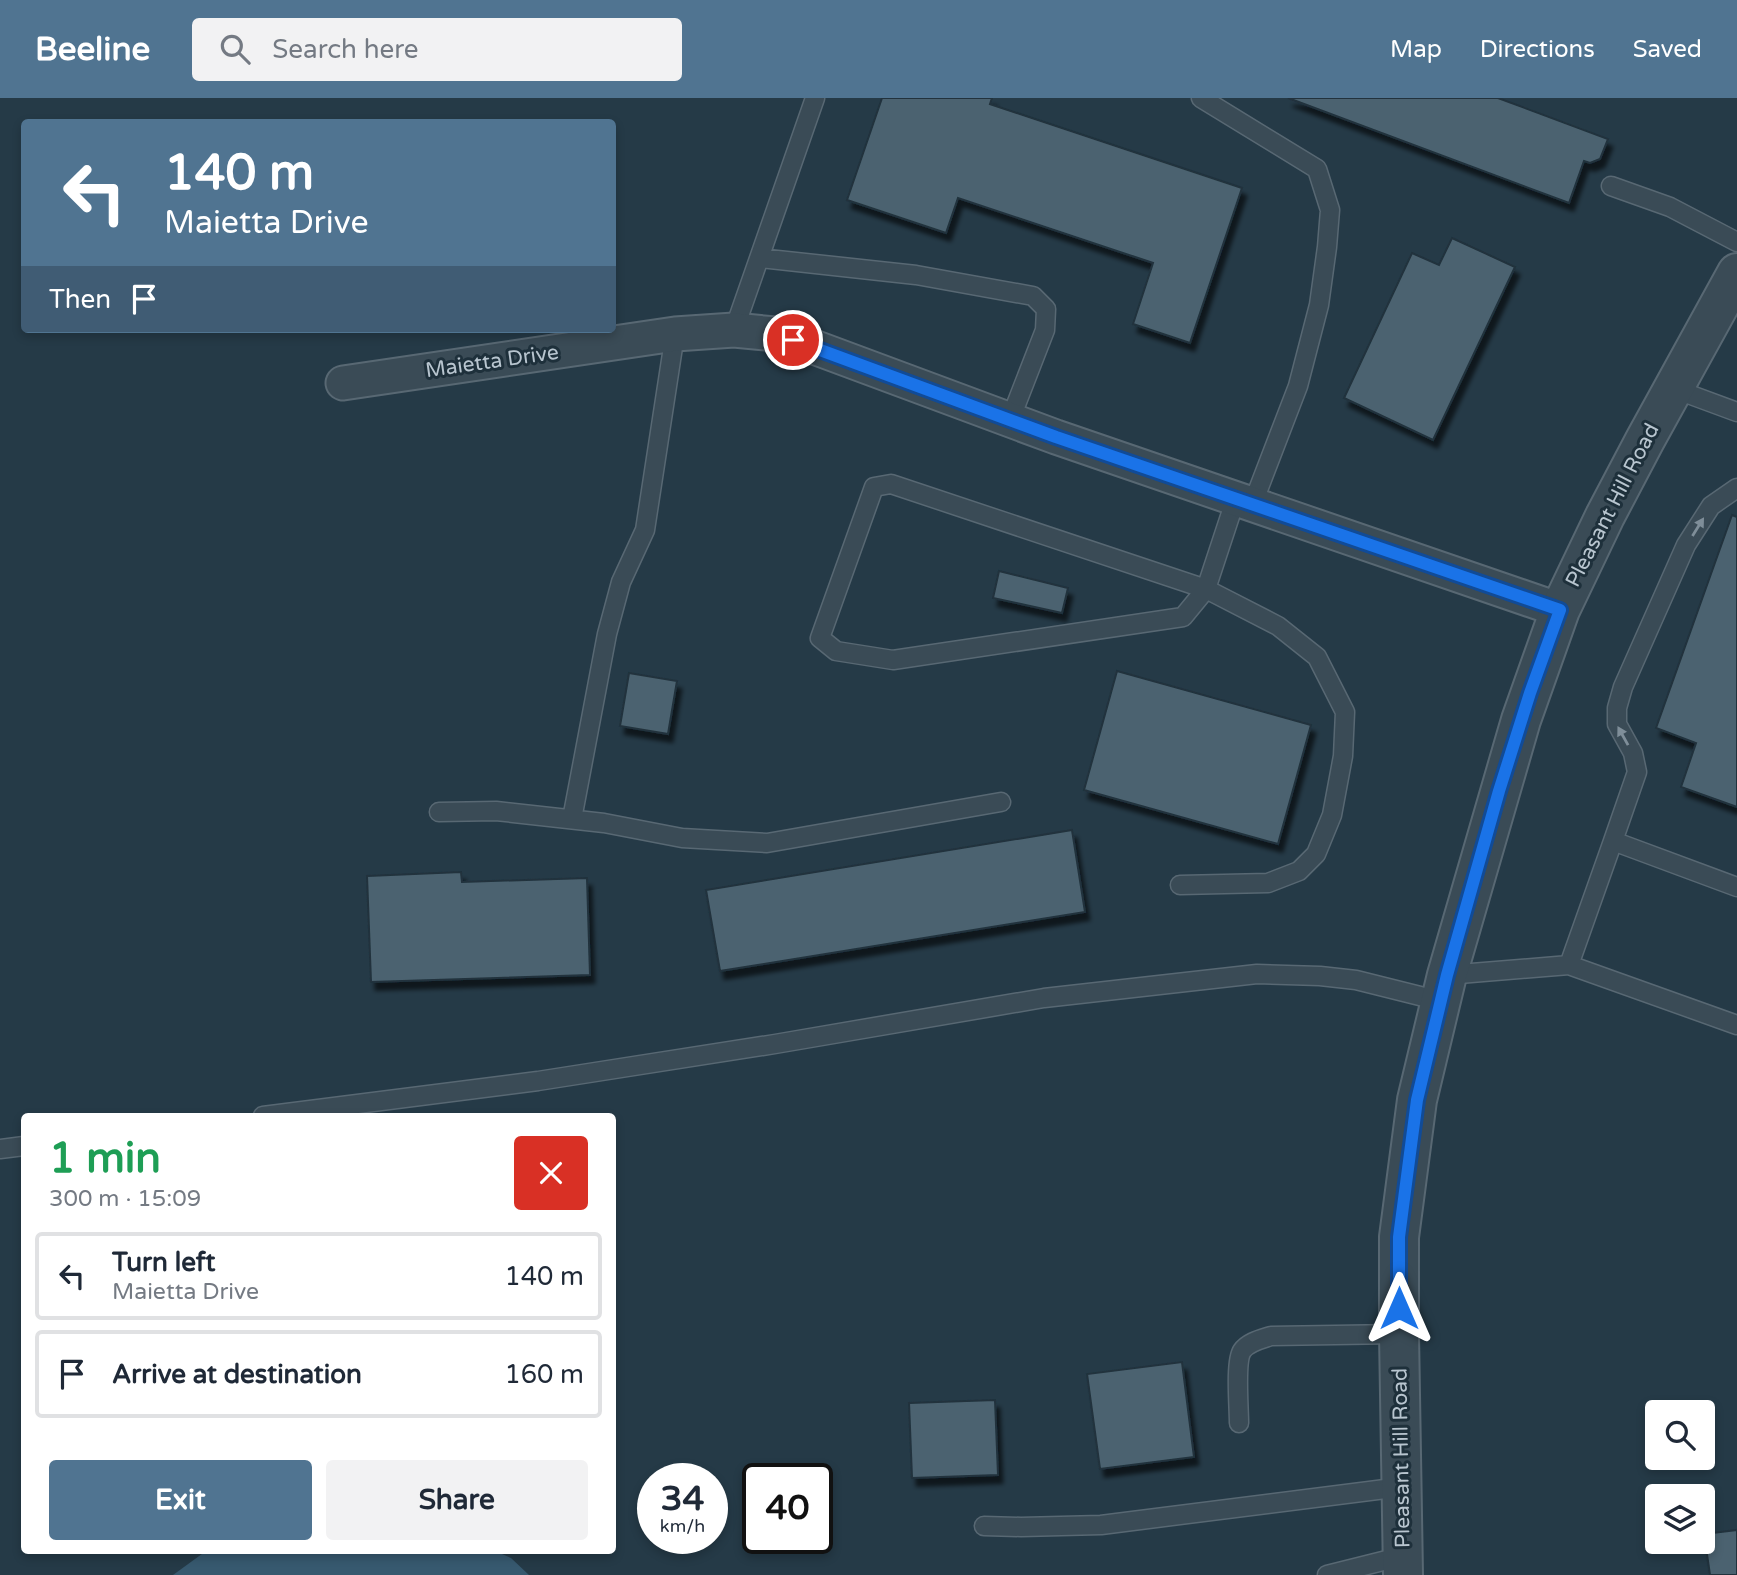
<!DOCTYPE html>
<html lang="en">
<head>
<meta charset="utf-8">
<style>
  body { margin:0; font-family:"Varela Round",sans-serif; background:#f2f2f3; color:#1f2937; height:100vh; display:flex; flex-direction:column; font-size:26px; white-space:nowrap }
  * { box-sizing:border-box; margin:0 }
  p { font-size:23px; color:#747a83 }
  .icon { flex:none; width:38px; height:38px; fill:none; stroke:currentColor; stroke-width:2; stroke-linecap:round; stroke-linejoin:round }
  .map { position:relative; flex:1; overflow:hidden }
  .drawer { position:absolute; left:21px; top:1015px; width:595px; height:441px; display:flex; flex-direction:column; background:#fff; border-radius:7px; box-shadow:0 4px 10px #0003 }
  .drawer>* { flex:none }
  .banner { position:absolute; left:21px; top:21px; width:595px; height:214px; border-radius:7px; box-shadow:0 4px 10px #0003; background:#507491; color:#fff; overflow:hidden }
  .fabs { position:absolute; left:1645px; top:1302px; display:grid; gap:14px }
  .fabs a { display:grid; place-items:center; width:70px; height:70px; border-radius:7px; background:#fff; box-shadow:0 4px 10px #0003; font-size:35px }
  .speed { position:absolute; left:637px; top:1365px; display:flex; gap:14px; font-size:35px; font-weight:700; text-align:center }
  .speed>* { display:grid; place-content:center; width:91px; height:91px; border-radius:50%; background:#fff; box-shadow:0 4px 10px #0003; line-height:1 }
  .speed small { font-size:18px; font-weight:400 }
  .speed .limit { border:4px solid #111; border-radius:10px; background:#fff; color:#111 }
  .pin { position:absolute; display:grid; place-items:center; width:60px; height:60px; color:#fff; margin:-30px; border:4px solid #fff; border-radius:50%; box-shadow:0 2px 7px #0007 }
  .me { position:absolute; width:77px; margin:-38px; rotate:0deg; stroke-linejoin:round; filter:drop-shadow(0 0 5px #0008) }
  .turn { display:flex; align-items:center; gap:24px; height:147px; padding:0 28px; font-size:32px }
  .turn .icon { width:91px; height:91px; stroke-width:2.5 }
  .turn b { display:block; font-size:49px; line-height:60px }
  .then { display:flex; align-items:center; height:66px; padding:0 28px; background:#0003; gap:14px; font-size:26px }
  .round { display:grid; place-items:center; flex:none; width:74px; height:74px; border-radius:7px; background:#f2f2f3 }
  .overview { display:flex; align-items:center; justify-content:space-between; height:119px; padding:0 28px }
  h1 { font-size:42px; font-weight:700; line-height:52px; color:#1e9e55 }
  .cta { display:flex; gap:14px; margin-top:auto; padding:14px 28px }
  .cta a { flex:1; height:80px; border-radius:7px; background:#507491; color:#fff; font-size:28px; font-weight:700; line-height:80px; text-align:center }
  .cta a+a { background:#f2f2f3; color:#1f2937 }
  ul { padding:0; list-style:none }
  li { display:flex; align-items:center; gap:21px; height:88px; margin:0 14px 10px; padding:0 14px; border:4px solid #e0e1e3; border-radius:7px }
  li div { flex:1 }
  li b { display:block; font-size:26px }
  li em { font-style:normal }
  header { display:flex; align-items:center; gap:42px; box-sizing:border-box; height:98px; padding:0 35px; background:#507491; color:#fff }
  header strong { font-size:33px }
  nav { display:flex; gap:38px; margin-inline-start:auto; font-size:24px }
  .search { width:490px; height:63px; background:#f2f2f3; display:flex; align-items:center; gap:18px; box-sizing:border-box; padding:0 24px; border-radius:7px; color:#747a83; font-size:26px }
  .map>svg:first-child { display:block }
</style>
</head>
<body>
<header>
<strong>Beeline</strong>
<div class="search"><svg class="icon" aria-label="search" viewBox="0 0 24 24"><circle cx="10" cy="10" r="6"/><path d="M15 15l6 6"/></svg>Search here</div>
<nav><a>Map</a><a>Directions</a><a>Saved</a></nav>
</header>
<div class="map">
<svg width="1737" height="1477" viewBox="0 0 1737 1477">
  <defs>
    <filter id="shadow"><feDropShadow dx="4.5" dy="8" stdDeviation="2" flood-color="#0009"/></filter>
  </defs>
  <rect width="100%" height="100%" fill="#253a47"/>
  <!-- water -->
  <path fill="#37596f" d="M206 1453H495L511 1460 529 1477H173Z"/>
  <!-- building -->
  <path fill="#4b626f" stroke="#20323d" stroke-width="2" filter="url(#shadow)" d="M882 0H992L990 6 1242 90 1190 245 1133 226 1153 165 958 100 946 135 847 102Z
    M1288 0H1498L1608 41 1600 61 1590 65 1584 63 1569 105Z
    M1452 140 1515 169 1433 342 1344 300 1412 155 1439 167Z
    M1732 417 1737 419V709L1681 689 1696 645 1656 630Z
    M999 473 1068 490 1062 515 993 500Z
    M1117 573 1311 627 1278 746 1084 692Z
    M629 575 677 583 668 636 620 628Z
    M1072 732 1085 814 720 873 706 792Z
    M461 774 462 784 587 780 590 877 371 884 367 778Z
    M1182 1264 1194 1359 1100 1371 1087 1276Z
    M995 1302 998 1377 912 1380 909 1305Z
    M1737 1432V1477H1710L1704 1436Z"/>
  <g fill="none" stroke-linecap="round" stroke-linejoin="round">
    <!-- service casing -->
    <g stroke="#586873" stroke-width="21">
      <path id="service" d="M1201 0 1317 71 1330 112 1327 149 1319 207 1298 288 1253 405
        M1611 88 1670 109 1737 144
        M760 160 916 177 1033 198 1046 211 1045 232 1010 322
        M734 232 815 0
        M1672 290 1737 314
        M439 714 496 713 604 725 682 740 767 745 1001 704
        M572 721 607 536 621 484 645 432 675 236
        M1613 743 1637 674 1633 655 1617 626V610L1623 589 1686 447 1711 408 1737 390
        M1180 787 1268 785 1299 773 1316 756 1332 717 1343 658 1345 614 1317 559 1278 528 1206 491 891 386 874 389 820 540 836 553 893 562 1183 519 1206 491 1236 400
        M1569 867 1613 743 1737 789
        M1447 877 1569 867 1737 927
        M263 1018 538 983 775 946 1044 900 1257 876 1320 878 1356 882 1440 903
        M0 1051 24 1048
        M1239 1325C1239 1310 1235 1264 1242 1253 1248 1244 1262 1241 1271 1238L1399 1236
        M984 1428 1021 1429 1101 1427 1401 1389
        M1327 1477 1403 1458"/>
    </g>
    <!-- minor casing -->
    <g stroke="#586873" stroke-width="37">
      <path id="minor" d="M343 285 675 236 734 232 775 236 811 248 1056 339 1560 512"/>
    </g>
    <!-- tertiary casing -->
    <g stroke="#586873" stroke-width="42">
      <path id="tertiary" d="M1403 1477 1399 1236V1139L1417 1002 1447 877 1521 622 1560 512 1605 418 1645 342 1737 175"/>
    </g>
    <!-- service -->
    <use href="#service" stroke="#3a4b56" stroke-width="18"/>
    <!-- minor -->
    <use href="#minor" stroke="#3a4b56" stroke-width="33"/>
    <!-- tertiary -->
    <use href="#tertiary" stroke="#3a4b56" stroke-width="38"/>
  </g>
  <!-- one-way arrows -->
  <defs><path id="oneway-solid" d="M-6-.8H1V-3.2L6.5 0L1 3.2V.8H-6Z" transform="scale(1.75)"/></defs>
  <g fill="#7f8e99">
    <use href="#oneway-solid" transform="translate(1698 429) rotate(-58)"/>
    <use href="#oneway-solid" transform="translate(1623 638) rotate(-119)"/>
  </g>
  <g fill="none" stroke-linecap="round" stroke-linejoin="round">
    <!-- route casing -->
    <g stroke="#114b97" stroke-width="18">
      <path id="route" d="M793 242 1056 339 1560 512 1530 595 1499 693 1447 877 1417 1002 1399 1139V1210"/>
    </g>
    <!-- route -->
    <use href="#route" stroke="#1a73e8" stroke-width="12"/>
  </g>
  <g text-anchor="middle" stroke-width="6" stroke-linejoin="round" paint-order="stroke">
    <!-- street labels -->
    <g font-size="21" fill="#b8c5cf" stroke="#1e303b">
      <text transform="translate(492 263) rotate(-8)" y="7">Maietta Drive</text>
      <text transform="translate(1612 407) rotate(-63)" y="7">Pleasant Hill Road</text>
      <text transform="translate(1401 1360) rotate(-91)" y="7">Pleasant Hill Road</text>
    </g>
  </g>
</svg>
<div class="fabs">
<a><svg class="icon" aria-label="search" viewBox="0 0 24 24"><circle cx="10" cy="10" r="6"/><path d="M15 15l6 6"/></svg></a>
<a><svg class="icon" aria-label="layers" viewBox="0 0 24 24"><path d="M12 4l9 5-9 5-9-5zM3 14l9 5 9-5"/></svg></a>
</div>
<div class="speed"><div>34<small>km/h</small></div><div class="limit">40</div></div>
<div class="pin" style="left:793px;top:242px;background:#d93025"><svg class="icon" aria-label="arrive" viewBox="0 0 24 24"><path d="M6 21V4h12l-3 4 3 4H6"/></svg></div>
<svg class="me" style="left:1399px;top:1210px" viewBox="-20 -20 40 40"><path d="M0-17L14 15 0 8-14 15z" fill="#1a73e8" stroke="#fff" stroke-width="4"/></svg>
<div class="banner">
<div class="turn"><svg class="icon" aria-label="left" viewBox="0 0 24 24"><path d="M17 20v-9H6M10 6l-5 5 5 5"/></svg><div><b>140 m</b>Maietta Drive</div></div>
<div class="then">Then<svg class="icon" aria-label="arrive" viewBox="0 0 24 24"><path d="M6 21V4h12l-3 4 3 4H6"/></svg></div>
</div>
<section class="drawer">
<div class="overview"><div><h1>1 min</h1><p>300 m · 15:09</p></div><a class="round" style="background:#d93025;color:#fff"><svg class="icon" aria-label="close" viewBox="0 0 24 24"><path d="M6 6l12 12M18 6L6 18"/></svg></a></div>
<ul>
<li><svg class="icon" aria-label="left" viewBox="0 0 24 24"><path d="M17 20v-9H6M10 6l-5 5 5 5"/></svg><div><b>Turn left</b><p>Maietta Drive</p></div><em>140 m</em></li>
<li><svg class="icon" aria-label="arrive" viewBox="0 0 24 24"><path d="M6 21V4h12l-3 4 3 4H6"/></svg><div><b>Arrive at destination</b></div><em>160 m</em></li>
</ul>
<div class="cta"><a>Exit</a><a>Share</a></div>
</section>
</div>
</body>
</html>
